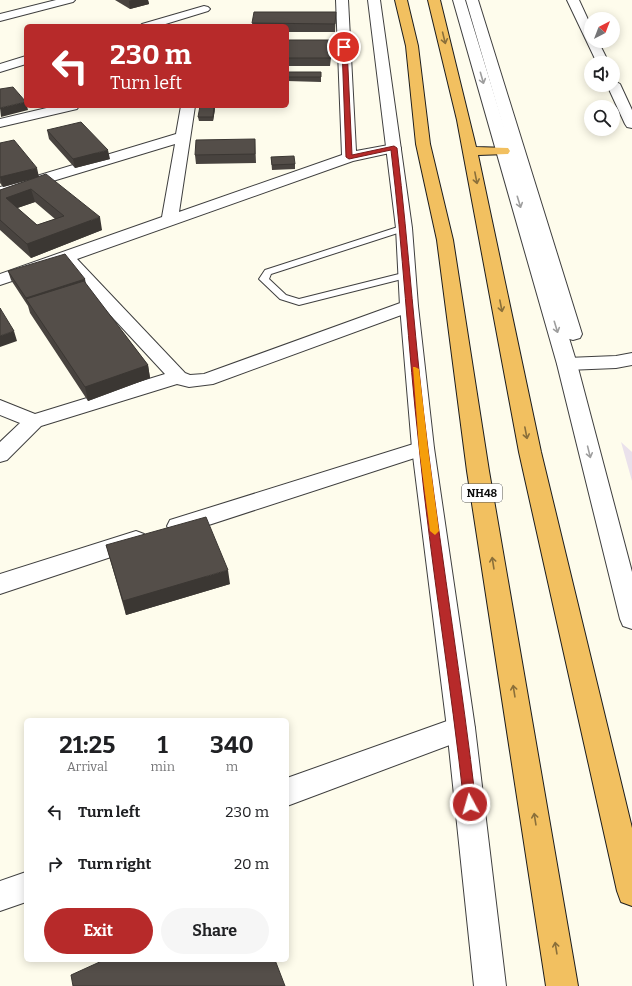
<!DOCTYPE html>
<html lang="en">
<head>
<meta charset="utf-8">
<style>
  body { margin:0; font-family:Bitter,serif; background:#f6f6f6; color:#202124; height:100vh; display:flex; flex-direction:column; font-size:15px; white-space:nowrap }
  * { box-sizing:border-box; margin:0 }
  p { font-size:13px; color:#757577 }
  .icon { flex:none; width:22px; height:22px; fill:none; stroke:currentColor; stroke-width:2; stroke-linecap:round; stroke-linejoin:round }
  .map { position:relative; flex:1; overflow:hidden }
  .details { position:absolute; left:24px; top:718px; width:265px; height:244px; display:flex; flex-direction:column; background:#fff; border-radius:6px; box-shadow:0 2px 10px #0003 }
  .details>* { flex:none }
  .top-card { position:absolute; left:24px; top:24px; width:265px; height:84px; border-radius:6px; box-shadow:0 2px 10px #0003; background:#b72a2a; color:#fff; overflow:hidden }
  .needle { width:26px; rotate:42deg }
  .tools { position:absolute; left:584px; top:12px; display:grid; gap:8px }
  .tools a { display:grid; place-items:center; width:36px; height:36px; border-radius:50%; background:#fff; box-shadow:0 2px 10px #0003; font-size:20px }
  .pin { position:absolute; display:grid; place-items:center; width:34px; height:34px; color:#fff; margin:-17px; border:2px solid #fff; border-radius:50%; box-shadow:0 1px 4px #0007 }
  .me { position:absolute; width:44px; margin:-22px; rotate:354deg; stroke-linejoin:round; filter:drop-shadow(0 0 3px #0008) }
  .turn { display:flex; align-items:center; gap:14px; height:84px; padding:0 20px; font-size:18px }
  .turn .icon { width:52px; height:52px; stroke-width:2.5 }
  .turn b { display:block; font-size:28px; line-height:34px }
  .eta { display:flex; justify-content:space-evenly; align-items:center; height:68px; text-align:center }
  .eta b { font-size:24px; font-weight:700; line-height:28px }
  .primary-button { display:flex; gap:8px; margin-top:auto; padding:8px 20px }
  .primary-button a { flex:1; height:46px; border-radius:24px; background:#b72a2a; color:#fff; font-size:16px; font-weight:700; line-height:46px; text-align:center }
  .primary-button a+a { background:#f6f6f6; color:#202124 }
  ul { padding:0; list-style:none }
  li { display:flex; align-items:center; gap:12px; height:52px; padding:0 20px }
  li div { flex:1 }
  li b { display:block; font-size:15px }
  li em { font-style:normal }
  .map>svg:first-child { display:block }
</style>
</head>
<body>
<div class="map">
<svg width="632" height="986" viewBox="0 0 632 986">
  <rect width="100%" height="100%" fill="#fefcec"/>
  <!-- industrial -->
  <path fill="#eae1eb" d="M621 442 632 452V481Z"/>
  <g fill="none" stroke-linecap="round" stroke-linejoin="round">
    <!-- service casing -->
    <g stroke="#3f3f3f" stroke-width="2">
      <path id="service" d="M404 225 408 228 407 230 271 274 269 279 286 295 299 299 407 272 410 273V277L299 305 280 299 259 279 265 270Z"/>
    </g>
    <!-- minor casing -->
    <g stroke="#3f3f3f" stroke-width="2">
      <path id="minor" d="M56 0H75L73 2 0 21V14Z
        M336 0H348L356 151 394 144 399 145 401 148 399 151 353 161 77 259 185 373 190 375 204 374 403 302 409 301 415 302 418 306 415 310 213 384 189 387 177 384 41 426 7 460 0 462V442L20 423 0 415V400L35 414 165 374 63 264 0 285V274L162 217 175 144 0 197V187L176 134 181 106H195L179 212 342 155Z
        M466 0H478L582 334 580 338 573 340 566 338 564 334Z
        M567 0H579L591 26V41H598L609 63H597Z
        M204 6 208 7 210 9 208 11 159 26H140L142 24Z
        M26 56V64L0 72V64Z
        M613 80 620 84 632 110V128L627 127 625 124 607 85H613Z
        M55 106H79L77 109 0 127V119Z
        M632 353V365L616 368 567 370 560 368 557 364 560 360 567 358 616 356Z
        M423 441 430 443 434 448 430 453 178 535 170 532 167 526 170 520Z
        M136 531 144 534 148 540 144 546 0 594V574Z
        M461 716 471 719 475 728 471 737 287 806V778Z
        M26 872V902L0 911V881Z"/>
    </g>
    <!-- tertiary casing -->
    <g stroke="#3f3f3f" stroke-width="2">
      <path id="tertiary" d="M368 0H380L412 228 418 306 434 448 475 728 506 986H474L447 728 412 448 400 306 396 228Z
        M453 0H465L577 364 632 572V629L623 626 620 619 557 364Z"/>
    </g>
    <!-- trunk casing -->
    <g stroke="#1d1d1d" stroke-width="2">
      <path id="trunk" d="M395 0H407L418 46 430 144 453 240 489 471 578 986H546L467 471 437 240 416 144 406 46Z
        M428 0H440L476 147 508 148 510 151 508 154 478 155 541 452 632 828V906L621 902 617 891 519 452 457 120Z"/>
    </g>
    <!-- service -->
    <use href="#service" fill="#fff" fill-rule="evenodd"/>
    <!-- minor -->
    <use href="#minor" fill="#fff" fill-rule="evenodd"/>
    <!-- tertiary -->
    <use href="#tertiary" fill="#fff" fill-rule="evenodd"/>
    <!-- trunk -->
    <use href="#trunk" fill="#f2c060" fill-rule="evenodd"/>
  </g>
  <!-- wall -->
  <path fill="#48433f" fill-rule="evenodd" d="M115 0H148L149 4 130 9Z
    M336 12 335 32H287V26H253L252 23Z
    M287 40 331 58 330 66H287Z
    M287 72H321V82L287 81Z
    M215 106V109L213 121H199L198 117Z
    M47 130 110 159 75 168 49 139Z
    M255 139 256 163 196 164 195 155Z
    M0 143 39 176 102 230 31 258 0 230V190L32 179 3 187 0 183ZM35 202 55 219 37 225 17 208Z
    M271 157 295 164V169L272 170Z
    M8 271 85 279V283L148 365 150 378 88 401 30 313 28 306 11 280Z
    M106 545 230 584 126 615Z"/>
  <!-- shaded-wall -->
  <path fill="#3b3733" d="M132 0H148L149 4 130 9 129 1Z
    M26 102V106H27L28 110 1 117 0 108Z
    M215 106V109L213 121V117Z
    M108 150 110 159 75 168 73 159Z
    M37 168 39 177 3 187 0 177Z
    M31 189 35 202 9 211 6 198Z
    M100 217 102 230 31 258 27 244Z
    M85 279 87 289 27 301 26 298Z
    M14 331 17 341 0 347V336Z
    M148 365 150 378 88 401 85 387Z
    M228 570 230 584 126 615 123 601Z"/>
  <!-- building -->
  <path fill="#544e49" stroke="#3b3733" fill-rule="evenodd" d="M254 12H336L335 24 252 23Z
    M287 40H329L331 58H287Z
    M287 72H321V77H287Z
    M13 87 26 102 0 108V89Z
    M200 106H214L213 117H198Z
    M81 122 108 150 73 159 47 130Z
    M255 139V154L195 155 196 140Z
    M14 140 37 168 0 177V143Z
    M294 156 295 164 272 165 271 157Z
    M46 174 100 217 27 244 0 220V190ZM31 189 64 216 37 225 6 198Z
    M65 254 85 279 26 298 8 271Z
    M84 281 148 365 85 387 26 299Z
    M0 308 14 331 0 336Z
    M206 517 228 570 123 601 106 545Z
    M104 960H275L285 986H73L71 975Z"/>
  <!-- one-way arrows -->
  <defs><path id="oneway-shaft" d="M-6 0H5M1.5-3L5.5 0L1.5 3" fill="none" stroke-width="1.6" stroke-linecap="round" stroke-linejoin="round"/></defs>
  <g stroke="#8a6f3a">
    <use href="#oneway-shaft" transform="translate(444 38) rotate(76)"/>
    <use href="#oneway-shaft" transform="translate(476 178) rotate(79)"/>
    <use href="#oneway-shaft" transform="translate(501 306) rotate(79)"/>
    <use href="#oneway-shaft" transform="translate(526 433) rotate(79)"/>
    <use href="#oneway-shaft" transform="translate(493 563) rotate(-99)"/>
    <use href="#oneway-shaft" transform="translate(514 691) rotate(-99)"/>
    <use href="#oneway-shaft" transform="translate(535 819) rotate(-99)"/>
    <use href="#oneway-shaft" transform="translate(556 948) rotate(-99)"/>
  </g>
  <g stroke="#9e9e9e">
    <use href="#oneway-shaft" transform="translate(482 78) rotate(74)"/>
    <use href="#oneway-shaft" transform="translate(519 202) rotate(73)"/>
    <use href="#oneway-shaft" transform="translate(556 327) rotate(73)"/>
    <use href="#oneway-shaft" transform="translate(589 452) rotate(76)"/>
  </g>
  <!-- route -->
  <path fill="#b72a2a" stroke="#771b1b" d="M344 46 347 47 352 155 394 146 397 148C409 248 415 349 428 449 443 567 462 685 476 804L474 808 470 810 465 808 464 804C451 684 431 566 419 446 408 348 403 249 391 150L349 159 346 157 342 47Z"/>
  <!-- slow -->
  <path fill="#f59e0b" d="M413 367H415L419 369 428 448 439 531 435 535 430 531 419 448Z"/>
  <g text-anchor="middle" stroke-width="4" stroke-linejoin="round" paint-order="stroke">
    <!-- shield labels -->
    <rect fill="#fff" stroke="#555" stroke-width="1" x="462" y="484" width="40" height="18" rx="3"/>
    <g font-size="11" font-weight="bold" fill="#0c0c0c">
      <text x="482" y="497">NH48</text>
    </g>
  </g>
</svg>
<div class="tools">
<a><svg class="needle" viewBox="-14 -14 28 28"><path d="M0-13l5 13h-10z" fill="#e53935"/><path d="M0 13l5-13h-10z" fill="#757577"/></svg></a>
<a><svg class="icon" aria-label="sound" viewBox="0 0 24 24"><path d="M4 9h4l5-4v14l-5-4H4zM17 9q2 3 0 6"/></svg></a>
<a><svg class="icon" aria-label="search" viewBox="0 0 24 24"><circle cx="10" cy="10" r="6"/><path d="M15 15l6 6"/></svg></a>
</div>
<div class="pin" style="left:344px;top:47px;background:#d93025"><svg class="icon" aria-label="arrive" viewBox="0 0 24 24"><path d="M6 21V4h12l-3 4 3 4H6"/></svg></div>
<svg class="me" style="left:470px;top:804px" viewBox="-20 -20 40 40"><circle r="17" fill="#b72a2a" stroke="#fff" stroke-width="3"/><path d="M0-11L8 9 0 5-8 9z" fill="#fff"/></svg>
<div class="top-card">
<div class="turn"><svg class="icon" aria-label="left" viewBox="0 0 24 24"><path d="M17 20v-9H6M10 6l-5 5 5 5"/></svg><div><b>230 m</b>Turn left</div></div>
</div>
<section class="details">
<div class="eta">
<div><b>21:25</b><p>Arrival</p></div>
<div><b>1</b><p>min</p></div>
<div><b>340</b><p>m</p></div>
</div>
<ul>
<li><svg class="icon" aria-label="left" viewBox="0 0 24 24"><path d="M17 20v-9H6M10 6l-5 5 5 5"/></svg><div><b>Turn left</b></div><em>230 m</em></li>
<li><svg class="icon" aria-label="right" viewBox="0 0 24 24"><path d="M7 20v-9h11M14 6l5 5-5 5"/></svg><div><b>Turn right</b></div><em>20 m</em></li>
</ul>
<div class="primary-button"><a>Exit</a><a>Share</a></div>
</section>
</div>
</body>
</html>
